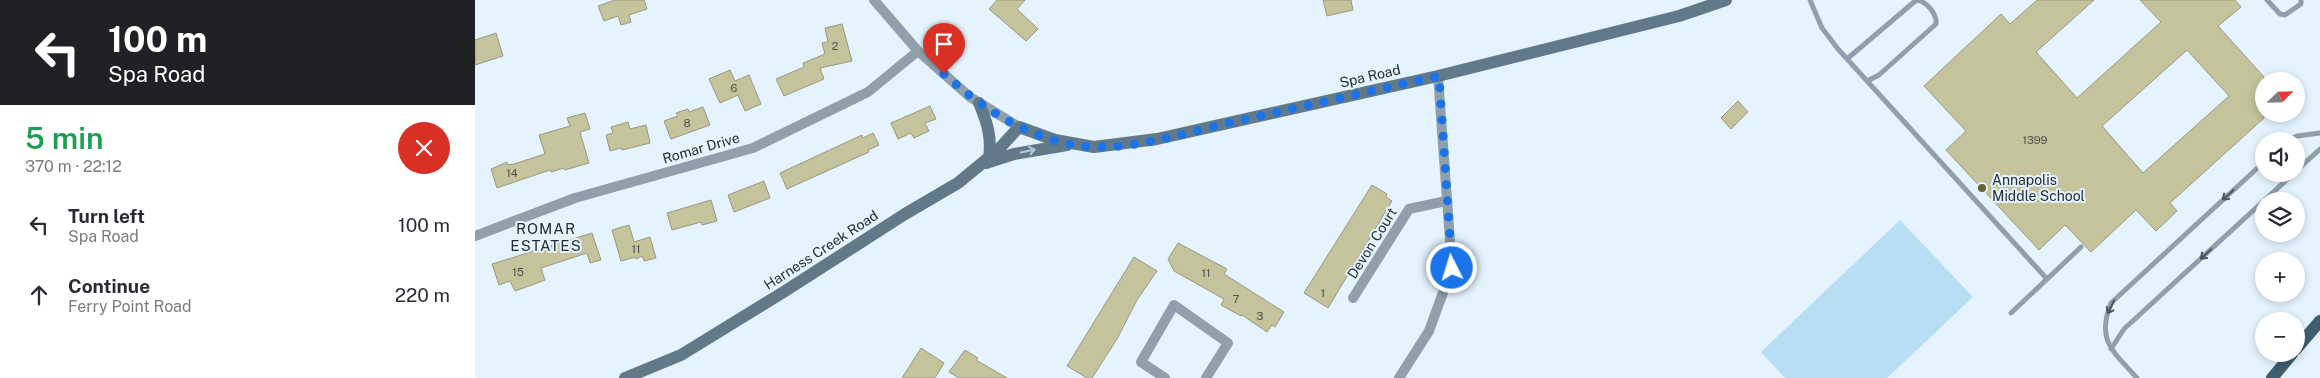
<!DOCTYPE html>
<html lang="en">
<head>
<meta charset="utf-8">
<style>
  body { margin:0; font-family:"Public Sans",sans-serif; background:#f2f2f3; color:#2b2b33; height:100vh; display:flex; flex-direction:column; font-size:19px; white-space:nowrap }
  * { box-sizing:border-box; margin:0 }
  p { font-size:16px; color:#7c7c81 }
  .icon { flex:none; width:28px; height:28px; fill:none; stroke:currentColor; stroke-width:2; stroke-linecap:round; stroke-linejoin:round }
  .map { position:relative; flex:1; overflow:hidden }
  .sheet { display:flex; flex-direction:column; background:#fff; width:475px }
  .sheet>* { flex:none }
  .banner { background:#202124; color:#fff; overflow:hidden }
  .needle { width:32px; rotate:67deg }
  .buttons { position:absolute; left:1780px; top:72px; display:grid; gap:10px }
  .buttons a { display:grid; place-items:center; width:50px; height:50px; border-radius:50%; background:#fff; box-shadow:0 2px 8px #0003; font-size:25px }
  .pin { position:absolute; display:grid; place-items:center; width:42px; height:42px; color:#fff; margin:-51px -21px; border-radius:50% 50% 50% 0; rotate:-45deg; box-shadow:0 0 5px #0007 }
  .pin .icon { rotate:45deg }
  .me { position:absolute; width:55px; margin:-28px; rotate:355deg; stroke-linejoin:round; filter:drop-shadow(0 0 4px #0008) }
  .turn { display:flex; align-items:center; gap:18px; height:105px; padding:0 25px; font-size:22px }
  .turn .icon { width:65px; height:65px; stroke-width:2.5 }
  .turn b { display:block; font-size:35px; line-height:42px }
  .round { display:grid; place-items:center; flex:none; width:52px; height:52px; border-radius:26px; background:#f2f2f3 }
  .headline { display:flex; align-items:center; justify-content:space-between; height:85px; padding:0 25px }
  h1 { font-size:30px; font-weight:600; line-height:38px; color:#1e9e55 }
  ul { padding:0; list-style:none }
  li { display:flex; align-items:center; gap:15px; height:70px; padding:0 25px }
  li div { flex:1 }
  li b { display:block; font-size:19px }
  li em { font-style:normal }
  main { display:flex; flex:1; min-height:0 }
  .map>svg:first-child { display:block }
</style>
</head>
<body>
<main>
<section class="sheet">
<div class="banner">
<div class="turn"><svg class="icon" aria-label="left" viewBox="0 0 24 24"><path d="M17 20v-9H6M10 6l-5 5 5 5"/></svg><div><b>100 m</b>Spa Road</div></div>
</div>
<div class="headline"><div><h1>5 min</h1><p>370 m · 22:12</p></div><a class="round" style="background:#d93025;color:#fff"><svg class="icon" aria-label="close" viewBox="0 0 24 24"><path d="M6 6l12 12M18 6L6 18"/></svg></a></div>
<ul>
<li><svg class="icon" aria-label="left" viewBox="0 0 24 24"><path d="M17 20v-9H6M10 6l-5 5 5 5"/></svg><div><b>Turn left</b><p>Spa Road</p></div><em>100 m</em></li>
<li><svg class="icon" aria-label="ahead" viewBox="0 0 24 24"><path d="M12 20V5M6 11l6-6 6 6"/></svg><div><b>Continue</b><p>Ferry Point Road</p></div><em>220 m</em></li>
</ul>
</section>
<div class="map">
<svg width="1845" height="378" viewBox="0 0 1845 378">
  <rect width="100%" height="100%" fill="#e4f3fd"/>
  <!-- green -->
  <path fill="#b8def6" d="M1425 220 1498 297 1412 378H1310L1286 352Z"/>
  <!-- building -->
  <path fill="#c5c39b" stroke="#9b9981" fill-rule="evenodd" d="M140 0H169L172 9 154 15 156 22 146 25 143 16 129 21 123 6Z
    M522 0H550L542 9 563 29 551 41 514 9Z
    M848 0H876L878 10 852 16Z
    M1562 0H1619L1561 52 1602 98 1686 22 1665 0H1760L1766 7 1743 26 1789 77V118L1695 203 1702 211 1681 231 1661 210 1616 252 1590 225 1564 250 1471 150 1491 131 1449 86 1526 14 1535 24ZM1712 50 1754 96 1668 173 1627 126Z
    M367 24 377 61 345 68 349 79 309 96 301 79 329 67 328 63 350 54 347 43 353 42 350 28Z
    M21 33 28 56 0 65V40Z
    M255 70 260 81 274 75 286 104 270 111 263 95 245 103 234 79Z
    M1263 101 1273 112 1256 129 1246 118Z
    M455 106 461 119 450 123 454 131 439 138 436 133 423 139 416 123Z
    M228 107 235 125 196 139 189 121 203 116 201 113 213 109 214 112Z
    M110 113 115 129 105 132 114 163 90 170 89 168 76 172 75 170 22 188 16 169 32 162 33 165 39 164 70 154 64 135 95 126 92 118Z
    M153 122 155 129 171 125 175 143 147 150 146 148 135 151 131 135 138 133 136 127Z
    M398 133 404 145 393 150 394 152 312 189 305 173 387 135 388 138Z
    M289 181 295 198 259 212 253 195Z
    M897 185 912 194 911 197 917 201 853 308 829 293Z
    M236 200 242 221 227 225 226 222 197 230 192 213Z
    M154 225 159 242 175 237 181 258 169 261 167 256 161 259V257L146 261 137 230Z
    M117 233 126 260 115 263 112 253 66 268 70 280 57 285 40 291 35 281 24 285 17 264Z
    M703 243 752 269 749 274 809 312 800 327 797 325 792 332 767 315 766 316 746 305 749 299 699 271 693 259Z
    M659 257 682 271 662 300 642 339 617 378H612L592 366Z
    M446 348 469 363 460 378H427Z
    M490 350 503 358 501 360 532 378H484L474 372Z"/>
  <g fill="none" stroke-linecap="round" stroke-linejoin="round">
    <!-- lane -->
    <path stroke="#90a0ab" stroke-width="5" d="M1335 0 1347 28 1363 49 1572 279
      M1792 0 1805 14 1810 15 1826 4V0
      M1372 59 1439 2 1444 0C1453 4 1462 14 1461 24L1404 75 1392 81
      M1812 141 1822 136 1845 133
      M1821 171 1845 149
      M1536 313 1606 247
      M1636 349 1649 329 1818 174
      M1662 378C1638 351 1621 341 1636 303L1789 162"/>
    <!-- street -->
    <path stroke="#90a0ab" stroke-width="10" d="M399 0 443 51 495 97 544 127
      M0 236 100 198 278 148 393 92 443 51
      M878 298 934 209 971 201
      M690 378 666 362 699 305 753 343 731 378
      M924 378 954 331 977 268 963 76"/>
    <!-- secondary -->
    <path stroke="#627989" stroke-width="12" d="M504 103C512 122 517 137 514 158
      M511 163 539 154 592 145
      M150 378 206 355 307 293 430 214 483 183 523 150 544 127 580 140 619 147 682 139 963 76 1204 16 1251 0"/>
    <!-- primary -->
    <path stroke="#415e71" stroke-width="12" d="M1821 349 1845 321
      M1797 378 1817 354"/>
  </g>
  <!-- one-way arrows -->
  <defs><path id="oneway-shaft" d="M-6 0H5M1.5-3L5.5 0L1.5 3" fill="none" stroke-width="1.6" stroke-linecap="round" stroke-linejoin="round" transform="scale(1.25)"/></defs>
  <use stroke="#b6c8d4" href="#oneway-shaft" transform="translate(553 151) rotate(-12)"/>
  <g stroke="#49555d">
    <use href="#oneway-shaft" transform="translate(1753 195) rotate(138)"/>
    <use href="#oneway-shaft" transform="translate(1731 254) rotate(137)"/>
    <use href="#oneway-shaft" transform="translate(1636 307) rotate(117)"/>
  </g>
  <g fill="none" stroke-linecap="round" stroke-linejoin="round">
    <!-- route -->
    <path stroke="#1a73e8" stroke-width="9" stroke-dasharray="0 16.2" d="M469 74C509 110 562 145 619 147 663 148 707 134 749 124 821 108 892 92 964 76L977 268"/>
  </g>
  <!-- markers -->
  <circle fill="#686330" stroke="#e4f3fd" stroke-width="2" cx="1507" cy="188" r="5"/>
  <g text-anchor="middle" stroke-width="4" stroke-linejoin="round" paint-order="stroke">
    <!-- number labels -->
    <g font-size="11" fill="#4c524d">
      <text x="360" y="50">2</text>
      <text x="259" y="92">6</text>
      <text x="212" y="127">8</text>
      <text x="1560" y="144">1399</text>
      <text x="37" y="177">14</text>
      <text x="161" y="253">11</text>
      <text x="43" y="276">15</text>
      <text x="731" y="277">11</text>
      <text x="848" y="297">1</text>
      <text x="761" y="303">7</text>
      <text x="785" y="320">3</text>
    </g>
    <!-- street labels -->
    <g font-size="14" fill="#232d33" stroke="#e4f3fd">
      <text transform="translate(895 76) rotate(-13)" y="5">Spa Road</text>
      <text transform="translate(226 148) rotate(-16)" y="5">Romar Drive</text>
      <text transform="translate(897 243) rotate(-58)" y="5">Devon Court</text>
      <text transform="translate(346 250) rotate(-33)" y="5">Harness Creek Road</text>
    </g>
    <!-- poi labels -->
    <g font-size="14" fill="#232d33" stroke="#e4f3fd" text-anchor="start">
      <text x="1517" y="185">Annapolis<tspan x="1517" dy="16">Middle School</tspan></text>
    </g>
    <!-- neighbourhood labels -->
    <g font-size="15" letter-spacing="1" fill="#232d33" stroke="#e4f3fd">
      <text x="71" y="234">ROMAR<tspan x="71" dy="17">ESTATES</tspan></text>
    </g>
  </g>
</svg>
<div class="buttons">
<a><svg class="needle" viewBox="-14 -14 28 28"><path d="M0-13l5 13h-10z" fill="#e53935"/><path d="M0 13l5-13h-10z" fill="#7c7c81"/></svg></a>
<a><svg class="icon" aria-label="sound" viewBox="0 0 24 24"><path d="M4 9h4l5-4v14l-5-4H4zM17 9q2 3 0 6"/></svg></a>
<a><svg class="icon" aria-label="layers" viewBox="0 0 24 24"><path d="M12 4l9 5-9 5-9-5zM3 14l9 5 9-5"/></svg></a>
<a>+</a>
<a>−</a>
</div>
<div class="pin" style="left:469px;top:74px;background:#d93025"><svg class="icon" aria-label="arrive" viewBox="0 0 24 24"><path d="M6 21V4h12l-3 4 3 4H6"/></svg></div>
<svg class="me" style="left:977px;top:268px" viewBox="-20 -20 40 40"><circle r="17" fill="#1a73e8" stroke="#fff" stroke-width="3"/><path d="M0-11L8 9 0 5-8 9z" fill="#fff"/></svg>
</div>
</main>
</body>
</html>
